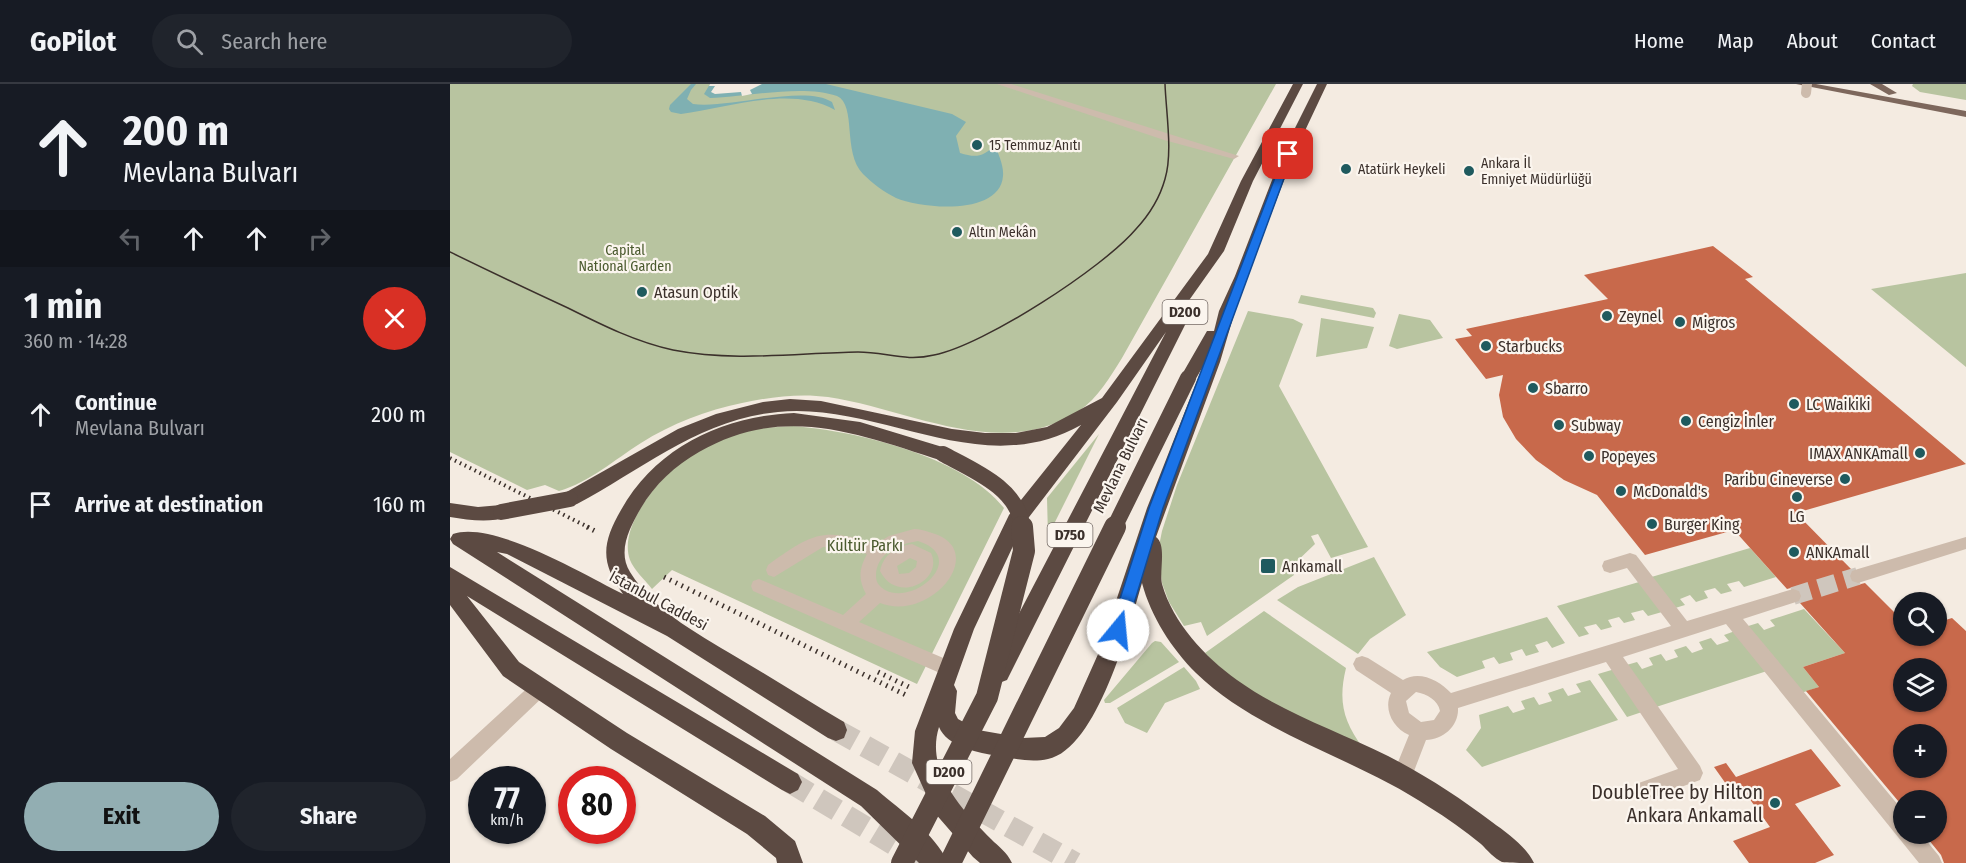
<!DOCTYPE html>
<html lang="en">
<head>
<meta charset="utf-8">
<style>
  body { margin:0; font-family:"Fira Sans Condensed",sans-serif; background:#20242c; color:#f1f3f6; height:100vh; display:flex; flex-direction:column; font-size:22px; white-space:nowrap }
  * { box-sizing:border-box; margin:0 }
  p { font-size:20px; color:#9ea1a6 }
  .icon { flex:none; width:33px; height:33px; fill:none; stroke:currentColor; stroke-width:2; stroke-linecap:round; stroke-linejoin:round }
  .map { position:relative; flex:1; overflow:hidden }
  .details { display:flex; flex-direction:column; background:#171b24; width:450px }
  .details>* { flex:none }
  .guide { background:#171b24; color:#f1f3f6; overflow:hidden }
  .controls { position:absolute; left:1443px; top:508px; display:grid; gap:12px }
  .controls a { display:grid; place-items:center; width:54px; height:54px; border-radius:50%; background:#171b24; box-shadow:0 2px 4px #0004; font-size:30px }
  .speed { position:absolute; left:18px; top:682px; display:flex; gap:12px; font-size:30px; font-weight:700; text-align:center }
  .speed>* { display:grid; place-content:center; width:78px; height:78px; border-radius:50%; background:#171b24; box-shadow:0 2px 4px #0004; line-height:1 }
  .speed small { font-size:15px; font-weight:400 }
  .speed .limit { border:9px solid #d22; background:#fff; color:#111 }
  .pin { position:absolute; display:grid; place-items:center; width:51px; height:51px; color:#fff; margin:-26px; border-radius:12px; box-shadow:0 3px 9px #0006 }
  .me { position:absolute; width:66px; margin:-33px; rotate:17deg; stroke-linejoin:round; filter:drop-shadow(0 0 4px #0008) }
  .turn { display:flex; align-items:center; gap:21px; height:126px; padding:0 24px; font-size:27px }
  .turn .icon { width:78px; height:78px; stroke-width:2.5 }
  .turn b { display:block; font-size:42px; line-height:51px }
  .lanes { display:flex; align-items:center; height:57px; padding:0 24px; background:#0003; justify-content:center; gap:30px; direction:ltr }
  .lanes .off { opacity:.35 }
  .round { display:grid; place-items:center; flex:none; width:63px; height:63px; border-radius:32px; background:#20242c }
  .headline { display:flex; align-items:center; justify-content:space-between; height:102px; padding:0 24px }
  h1 { font-size:36px; font-weight:700; line-height:45px }
  .button { display:flex; gap:12px; margin-top:auto; padding:12px 24px }
  .button a { flex:1; height:69px; border-radius:36px; background:#92aeb2; color:#111; font-size:24px; font-weight:700; line-height:69px; text-align:center }
  .button a+a { background:#20242c; color:#f1f3f6 }
  ul { padding:0; list-style:none }
  li { display:flex; align-items:center; gap:18px; height:90px; padding:0 24px }
  li div { flex:1 }
  li b { display:block; font-size:22px }
  li em { font-style:normal }
  header { display:flex; align-items:center; gap:36px; box-sizing:border-box; height:84px; padding:0 30px; background:#171b24; border-bottom:2px solid #363941 }
  header strong { font-size:28px }
  nav { display:flex; gap:33px; margin-inline-start:auto; font-size:21px }
  .search { width:420px; height:54px; background:#20242c; display:flex; align-items:center; gap:15px; box-sizing:border-box; padding:0 21px; border-radius:33px; color:#9ea1a6; font-size:22px }
  main { display:flex; flex:1; min-height:0 }
  .map>svg:first-child { display:block }
</style>
</head>
<body>
<header>
<strong>GoPilot</strong>
<div class="search"><svg class="icon" aria-label="search" viewBox="0 0 24 24"><circle cx="10" cy="10" r="6"/><path d="M15 15l6 6"/></svg>Search here</div>
<nav><a>Home</a><a>Map</a><a>About</a><a>Contact</a></nav>
</header>
<main>
<section class="details">
<div class="guide">
<div class="turn"><svg class="icon" aria-label="ahead" viewBox="0 0 24 24"><path d="M12 20V5M6 11l6-6 6 6"/></svg><div><b>200 m</b>Mevlana Bulvarı</div></div>
<div class="lanes"><svg class="icon off" aria-label="left" viewBox="0 0 24 24"><path d="M17 20v-9H6M10 6l-5 5 5 5"/></svg><svg class="icon" aria-label="ahead" viewBox="0 0 24 24"><path d="M12 20V5M6 11l6-6 6 6"/></svg><svg class="icon" aria-label="ahead" viewBox="0 0 24 24"><path d="M12 20V5M6 11l6-6 6 6"/></svg><svg class="icon off" aria-label="right" viewBox="0 0 24 24"><path d="M7 20v-9h11M14 6l5 5-5 5"/></svg></div>
</div>
<div class="headline"><div><h1>1 min</h1><p>360 m · 14:28</p></div><a class="round" style="background:#d93025;color:#fff"><svg class="icon" aria-label="close" viewBox="0 0 24 24"><path d="M6 6l12 12M18 6L6 18"/></svg></a></div>
<ul>
<li><svg class="icon" aria-label="ahead" viewBox="0 0 24 24"><path d="M12 20V5M6 11l6-6 6 6"/></svg><div><b>Continue</b><p>Mevlana Bulvarı</p></div><em>200 m</em></li>
<li><svg class="icon" aria-label="arrive" viewBox="0 0 24 24"><path d="M6 21V4h12l-3 4 3 4H6"/></svg><div><b>Arrive at destination</b></div><em>160 m</em></li>
</ul>
<div class="button"><a>Exit</a><a>Share</a></div>
</section>
<div class="map">
<svg width="1516" height="779" viewBox="0 0 1516 779">
  <rect width="100%" height="100%" fill="#f4ebe1"/>
  <!-- green -->
  <path fill="#b8c4a0" d="M0 0H826L672 274C660 293 648 314 629 327 550 378 460 325 378 313 350 309 320 313 292 319 257 326 221 340 191 359 164 376 140 398 109 407L95 401 77 406 0 368Z
    M1463 0H1516V16L1470 8 1462 2Z
    M1516 189V283L1421 205Z
    M851 211 923 224 926 229 924 234 848 219Z
    M798 227 843 235 853 240 829 302 918 463 881 474 868 450 861 452 865 460 842 482 844 491 757 552 751 538 734 542 719 518 712 499 708 467 712 447 727 401Z
    M949 230 980 236 993 254 947 265 939 262Z
    M871 234 924 243 917 264 866 273Z
    M343 342C406 347 513 372 554 424L467 600 222 486 202 505C195 496 184 486 180 476 174 459 181 442 189 427 212 386 258 352 306 345 318 343 331 343 343 342Z
    M649 350 598 452 597 414Z
    M1300 464 1326 493 1294 503 1289 497 1277 500 1282 507 1271 510 1265 504 1254 507 1258 514 1246 518 1240 511 1230 515 1235 521 1222 525 1198 494Z
    M924 473 956 531 920 555 908 570 827 516 848 503Z
    M1189 498 1212 528 1198 532 1193 526 1181 529 1185 536 1174 539 1169 533 1158 536 1162 543 1151 546 1146 540 1134 543 1139 550 1129 553 1107 522Z
    M1354 525 1395 569 1353 583 1369 603 1351 609 1295 543 1308 539 1314 546 1325 542 1320 536Z
    M814 527 896 584C888 617 893 637 913 664 858 638 798 614 755 569Z
    M1097 533 1115 559 1102 564 1097 557 1085 561 1089 568 1076 572 1072 565 1060 569 1063 576 1049 580 1044 573 1032 577 1035 584 1007 593 990 583 977 568Z
    M1285 547 1317 587 1203 624 1173 582 1187 578 1192 585 1203 581 1199 574 1211 570 1216 577 1228 573 1224 566 1236 562 1242 569 1253 565 1249 558 1261 554 1267 561 1279 557 1274 551Z
    M705 557 711 558 729 578 660 619H655L654 616 702 559Z
    M734 583 746 597 750 605 715 619 697 649 675 639 667 624Z
    M1165 585 1195 627 1177 633 1148 590Z
    M1140 596 1168 636 1032 683 1016 666 1031 644 1029 631 1058 622 1063 629 1075 625 1071 617 1084 613 1089 621 1102 617 1098 609 1113 604 1118 612 1131 608 1126 600Z"/>
  <!-- water -->
  <path fill="#7fb0b2" d="M241 0H246L241 6 237 15 243 20C278 25 355 0 382 18L385 26C340 1 279 24 231 30L221 28 219 25 220 21Z
    M260 0H376L502 30 516 38 506 52 510 69C526 74 533 73 545 61 548 70 554 81 553 92 550 132 472 125 446 114 434 108 422 99 413 90 392 68 407 21 387 12 352 0 297 13 260 14L254 10Z"/>
  <!-- pier -->
  <path fill="#f4ebe1" d="M260 0H312L300 6 302 10 292 12 291 8 265 10 261 8 265 2H259Z"/>
  <!-- building -->
  <path fill="#c8694b" fill-rule="evenodd" d="M1263 162 1303 193 1295 195 1516 380 1346 429 1401 485 1398 491 1400 498 1407 501 1415 499 1454 538V552H1486V539L1502 534 1516 547V779H1494L1491 771 1474 750H1486V717H1454V724L1356 607 1369 603 1353 583 1395 569 1350 519 1353 513 1351 506 1344 503 1337 505 1284 446 1195 471 1147 411 1114 396 1086 376 1066 355 1053 333 1049 311 1053 291 1036 295 1005 255 1022 252 1016 245 1158 215 1134 191ZM1454 585H1486V618H1454ZM1454 651H1486V684H1454Z
    M1361 665 1391 702 1345 720 1384 771 1365 779H1299L1283 757 1320 743 1296 710 1286 714 1264 683 1276 679 1286 693Z"/>
  <g fill="none" stroke-linecap="round" stroke-linejoin="round">
    <!-- minor-tunnel -->
    <path stroke="#cfc6bd" stroke-width="18" stroke-dasharray="18 9" stroke-linecap="butt" d="M1343 512 1408 492"/>
    <!-- highway-tunnel -->
    <path stroke="#cfc6bd" stroke-width="22" stroke-dasharray="22 11" stroke-linecap="butt" d="M386 646 625 779
      M340 698 475 779"/>
    <!-- minor -->
    <path fill="#cdbbac" fill-rule="evenodd" d="M547 0H561L789 72 784 75 714 56Z
      M464 445C470 445 476 447 482 449 540 466 481 539 430 519L409 538 505 579 508 585 505 591 499 593 303 507 301 502 303 497 309 495 393 531 416 510C408 495 409 485 417 470L395 464 373 463 324 493 318 491 316 486 318 481C362 449 373 443 426 460L439 452ZM468 457C519 473 465 522 435 506 430 503 426 499 426 492 426 469 449 460 468 457Z
      M1516 453V465L1408 499 1402 497 1400 492 1402 487 1408 485Z
      M462 460 481 469C494 496 447 521 430 487 434 470 445 463 462 460ZM460 474 467 477 466 483 459 489 449 490 447 482Z
      M1180 469 1186 471 1237 537 1343 505 1349 507 1351 512 1349 517 1293 535 1454 728V750H1471L1489 772 1492 779H1469L1276 540 1173 573 1250 682 1253 689 1250 696 1193 717 1186 714 1183 707 1186 700 1228 685 1156 578 1008 624C1009 642 993 656 976 656L959 700 952 703 945 700 942 693 959 651C943 644 933 625 941 609L906 586 903 580 906 574 912 572 918 574 953 596C969 586 989 596 1001 609L1221 542 1177 484 1160 489 1154 487 1152 482 1154 477ZM966 608C977 610 988 616 990 627L984 636 971 638 959 629 956 617Z
      M90 596 96 598 99 604 96 610 7 695 0 698V675L84 598Z"/>
    <!-- major -->
    <path fill="#7d675c" fill-rule="evenodd" d="M1346 0H1366L1516 27V33Z
      M1420 0H1432L1447 9 1439 11Z"/>
    <!-- highway -->
    <path fill="#5c4a42" fill-rule="evenodd" d="M843 0H853L803 97 774 167 735 222 742 227 557 596 549 599 541 596 538 589 716 248 667 318 573 441 524 545 504 601 507 607 505 629 508 635 528 646 573 654 595 653 609 644 624 624 649 568 697 424 752 284 744 298H732L730 294 757 247H764L769 227 785 192 832 70 867 0H877L844 70 788 217 770 278 706 453C717 461 709 487 712 500 723 539 755 573 787 596 833 629 888 647 938 672 975 691 1009 713 1042 738 1057 749 1076 762 1084 779 1075 779 1059 779 1052 778 1045 775 1037 766 1031 760 1015 747 997 734 979 723 906 674 809 650 746 589 722 565 701 533 692 499 679 543 647 665 598 675 580 679 561 674 543 671 525 668 497 662 489 643 475 687 512 726 541 755 549 763 557 768 562 779H530L523 773 484 728 462 679 465 647 504 545 559 431 631 341C530 398 432 318 328 328 251 335 193 385 127 420L120 422 113 420 111 415 113 410 228 345 266 330 313 318 340 315 371 317 502 345 535 349H566L597 343 652 314 758 170 791 97Z
      M344 329 410 338 499 365 502 370 499 375 493 377C408 350 334 319 249 368 226 381 204 401 191 424 180 443 167 467 180 488 205 529 254 553 293 577 327 597 360 618 394 638L397 646 394 654 386 657 378 654 217 552 57 470 47 468 427 706C451 727 485 749 498 779H469L411 722 3 460 0 455 3 450C43 436 135 491 173 510 150 478 152 459 171 426 207 362 274 332 344 329Z
      M0 419 28 423 51 421 58 423 60 428 58 433C39 439 19 436 0 433Z
      M0 483 348 690 352 698 348 706 340 710 332 706 17 512 69 578 177 649 315 732 345 757 353 779H327L326 774 297 750 161 665 53 592 0 521Z"/>
    <!-- tram -->
    <path stroke="#3b302b" stroke-width="1.5" d="M0 168C39 187 79 206 118 224 152 241 186 258 223 266 284 278 347 269 408 268 436 268 455 278 484 271 534 261 653 184 686 145 699 131 710 113 715 95 723 69 716 28 715 0"/>
    <!-- rail-far1 -->
    <path stroke="#3b302b" stroke-width="4" stroke-dasharray="1.5 4" stroke-linecap="butt" d="M0 374 140 444"/>
    <!-- rail -->
    <path stroke="#3b302b" stroke-width="5" stroke-dasharray="1.5 5" stroke-linecap="butt" d="M137 443 145 447
      M214 493 458 612
      M428 588 463 605"/>
    <!-- minor-bridge -->
    <path stroke="#cdbbac" stroke-width="10" d="M1356 9 1357 0"/>
    <!-- highway-bridge-far1 -->
    <path stroke="#5c4a42" stroke-width="16" d="M493 370C523 386 570 405 572 444
      M51 428 120 415
      M664 444 738 294"/>
    <!-- highway-bridge -->
    <path stroke="#5c4a42" stroke-width="22" d="M452 779 537 613 574 467 572 443
      M500 779 665 443"/>
  </g>
  <!-- route -->
  <path fill="#1a73e8" stroke="#114b97" stroke-width="1.5" d="M838 67 843 70 713 424 676 546 674 550 668 552 662 550 660 546 699 424 834 70Z"/>
  <!-- markers -->
  <g fill="#1f5a5e" stroke="#fbf5ee" stroke-width="2">
    <circle cx="527" cy="61" r="6"/>
    <circle cx="896" cy="85" r="6"/>
    <circle cx="1019" cy="87" r="6"/>
    <circle cx="507" cy="148" r="6"/>
    <circle cx="192" cy="208" r="6"/>
    <circle cx="1157" cy="232" r="6"/>
    <circle cx="1230" cy="238" r="6"/>
    <circle cx="1036" cy="262" r="6"/>
    <circle cx="1083" cy="304" r="6"/>
    <circle cx="1344" cy="320" r="6"/>
    <circle cx="1236" cy="337" r="6"/>
    <circle cx="1109" cy="341" r="6"/>
    <circle cx="1470" cy="369" r="6"/>
    <circle cx="1139" cy="372" r="6"/>
    <circle cx="1395" cy="395" r="6"/>
    <circle cx="1171" cy="407" r="6"/>
    <circle cx="1347" cy="413" r="6"/>
    <circle cx="1202" cy="440" r="6"/>
    <circle cx="1344" cy="468" r="6"/>
    <rect x="810" y="474" width="16" height="16" rx="3"/>
    <circle cx="1325" cy="719" r="6"/>
  </g>
  <g text-anchor="middle" stroke-width="4.5" stroke-linejoin="round" paint-order="stroke">
    <!-- far-poi labels -->
    <g font-size="14" fill="#3b302b" stroke="#fbf5ee" text-anchor="start">
      <text x="539" y="66">15 Temmuz Anıtı</text>
      <text x="1031" y="84">Ankara İl<tspan x="1031" dy="16">Emniyet Müdürlüğü</tspan></text>
      <text x="908" y="90">Atatürk Heykeli</text>
      <text x="519" y="153">Altın Mekân</text>
    </g>
    <!-- far-park labels -->
    <g font-size="14" fill="#4a5a2e" stroke="#fbf5ee">
      <text x="175" y="171">Capital<tspan x="175" dy="16">National Garden</tspan></text>
    </g>
    <!-- shield labels -->
    <g fill="#fbf5ee" stroke="#756b66" stroke-width="1.5">
      <rect x="712.5" y="216" width="45" height="24" rx="4.5"/>
      <rect x="597.5" y="439" width="45" height="24" rx="4.5"/>
      <rect x="476.5" y="676" width="45" height="24" rx="4.5"/>
    </g>
    <g font-size="15" font-weight="bold" fill="#3b302b">
      <text x="735" y="233">D200</text>
      <text x="620" y="456">D750</text>
      <text x="499" y="693">D200</text>
    </g>
    <!-- poi labels -->
    <g font-size="16" fill="#3b302b" stroke="#fbf5ee" text-anchor="start">
      <text x="204" y="214">Atasun Optik</text>
      <text x="1169" y="238">Zeynel</text>
      <text x="1242" y="244">Migros</text>
      <text x="1048" y="268">Starbucks</text>
      <text x="1095" y="310">Sbarro</text>
      <text x="1356" y="326">LC Waikiki</text>
      <text x="1248" y="343">Cengiz İnler</text>
      <text x="1121" y="347">Subway</text>
      <text x="1458" y="375" text-anchor="end">IMAX ANKAmall</text>
      <text x="1151" y="378">Popeyes</text>
      <text x="1383" y="401" text-anchor="end">Paribu Cineverse</text>
      <text x="1183" y="413">McDonald's</text>
      <text x="1347" y="438" text-anchor="middle">LG</text>
      <text x="1214" y="446">Burger King</text>
      <text x="1356" y="474">ANKAmall</text>
      <text x="832" y="488">Ankamall</text>
    </g>
    <!-- street labels -->
    <g font-size="16" fill="#3b302b" stroke="#fbf5ee">
      <text transform="translate(670 381) rotate(-64)" y="6">Mevlana Bulvarı</text>
      <text transform="translate(209 516) rotate(28)" y="6">İstanbul Caddesi</text>
    </g>
    <!-- park labels -->
    <g font-size="16" fill="#4a5a2e" stroke="#fbf5ee">
      <text x="415" y="467">Kültür Parkı</text>
    </g>
    <!-- near-poi labels -->
    <g font-size="20" fill="#3b302b" stroke="#fbf5ee" text-anchor="end">
      <text x="1313" y="715">DoubleTree by Hilton<tspan x="1313" dy="23">Ankara Ankamall</tspan></text>
    </g>
  </g>
</svg>
<div class="controls">
<a><svg class="icon" aria-label="search" viewBox="0 0 24 24"><circle cx="10" cy="10" r="6"/><path d="M15 15l6 6"/></svg></a>
<a><svg class="icon" aria-label="layers" viewBox="0 0 24 24"><path d="M12 4l9 5-9 5-9-5zM3 14l9 5 9-5"/></svg></a>
<a>+</a>
<a>−</a>
</div>
<div class="speed"><div>77<small>km/h</small></div><div class="limit">80</div></div>
<div class="pin" style="left:838px;top:70px;background:#d93025"><svg class="icon" aria-label="arrive" viewBox="0 0 24 24"><path d="M6 21V4h12l-3 4 3 4H6"/></svg></div>
<svg class="me" style="left:668px;top:546px" viewBox="-20 -20 40 40"><circle r="19" fill="#fff"/><path d="M0-13L10 11 0 6-10 11z" fill="#1a73e8"/></svg>
</div>
</main>
</body>
</html>
